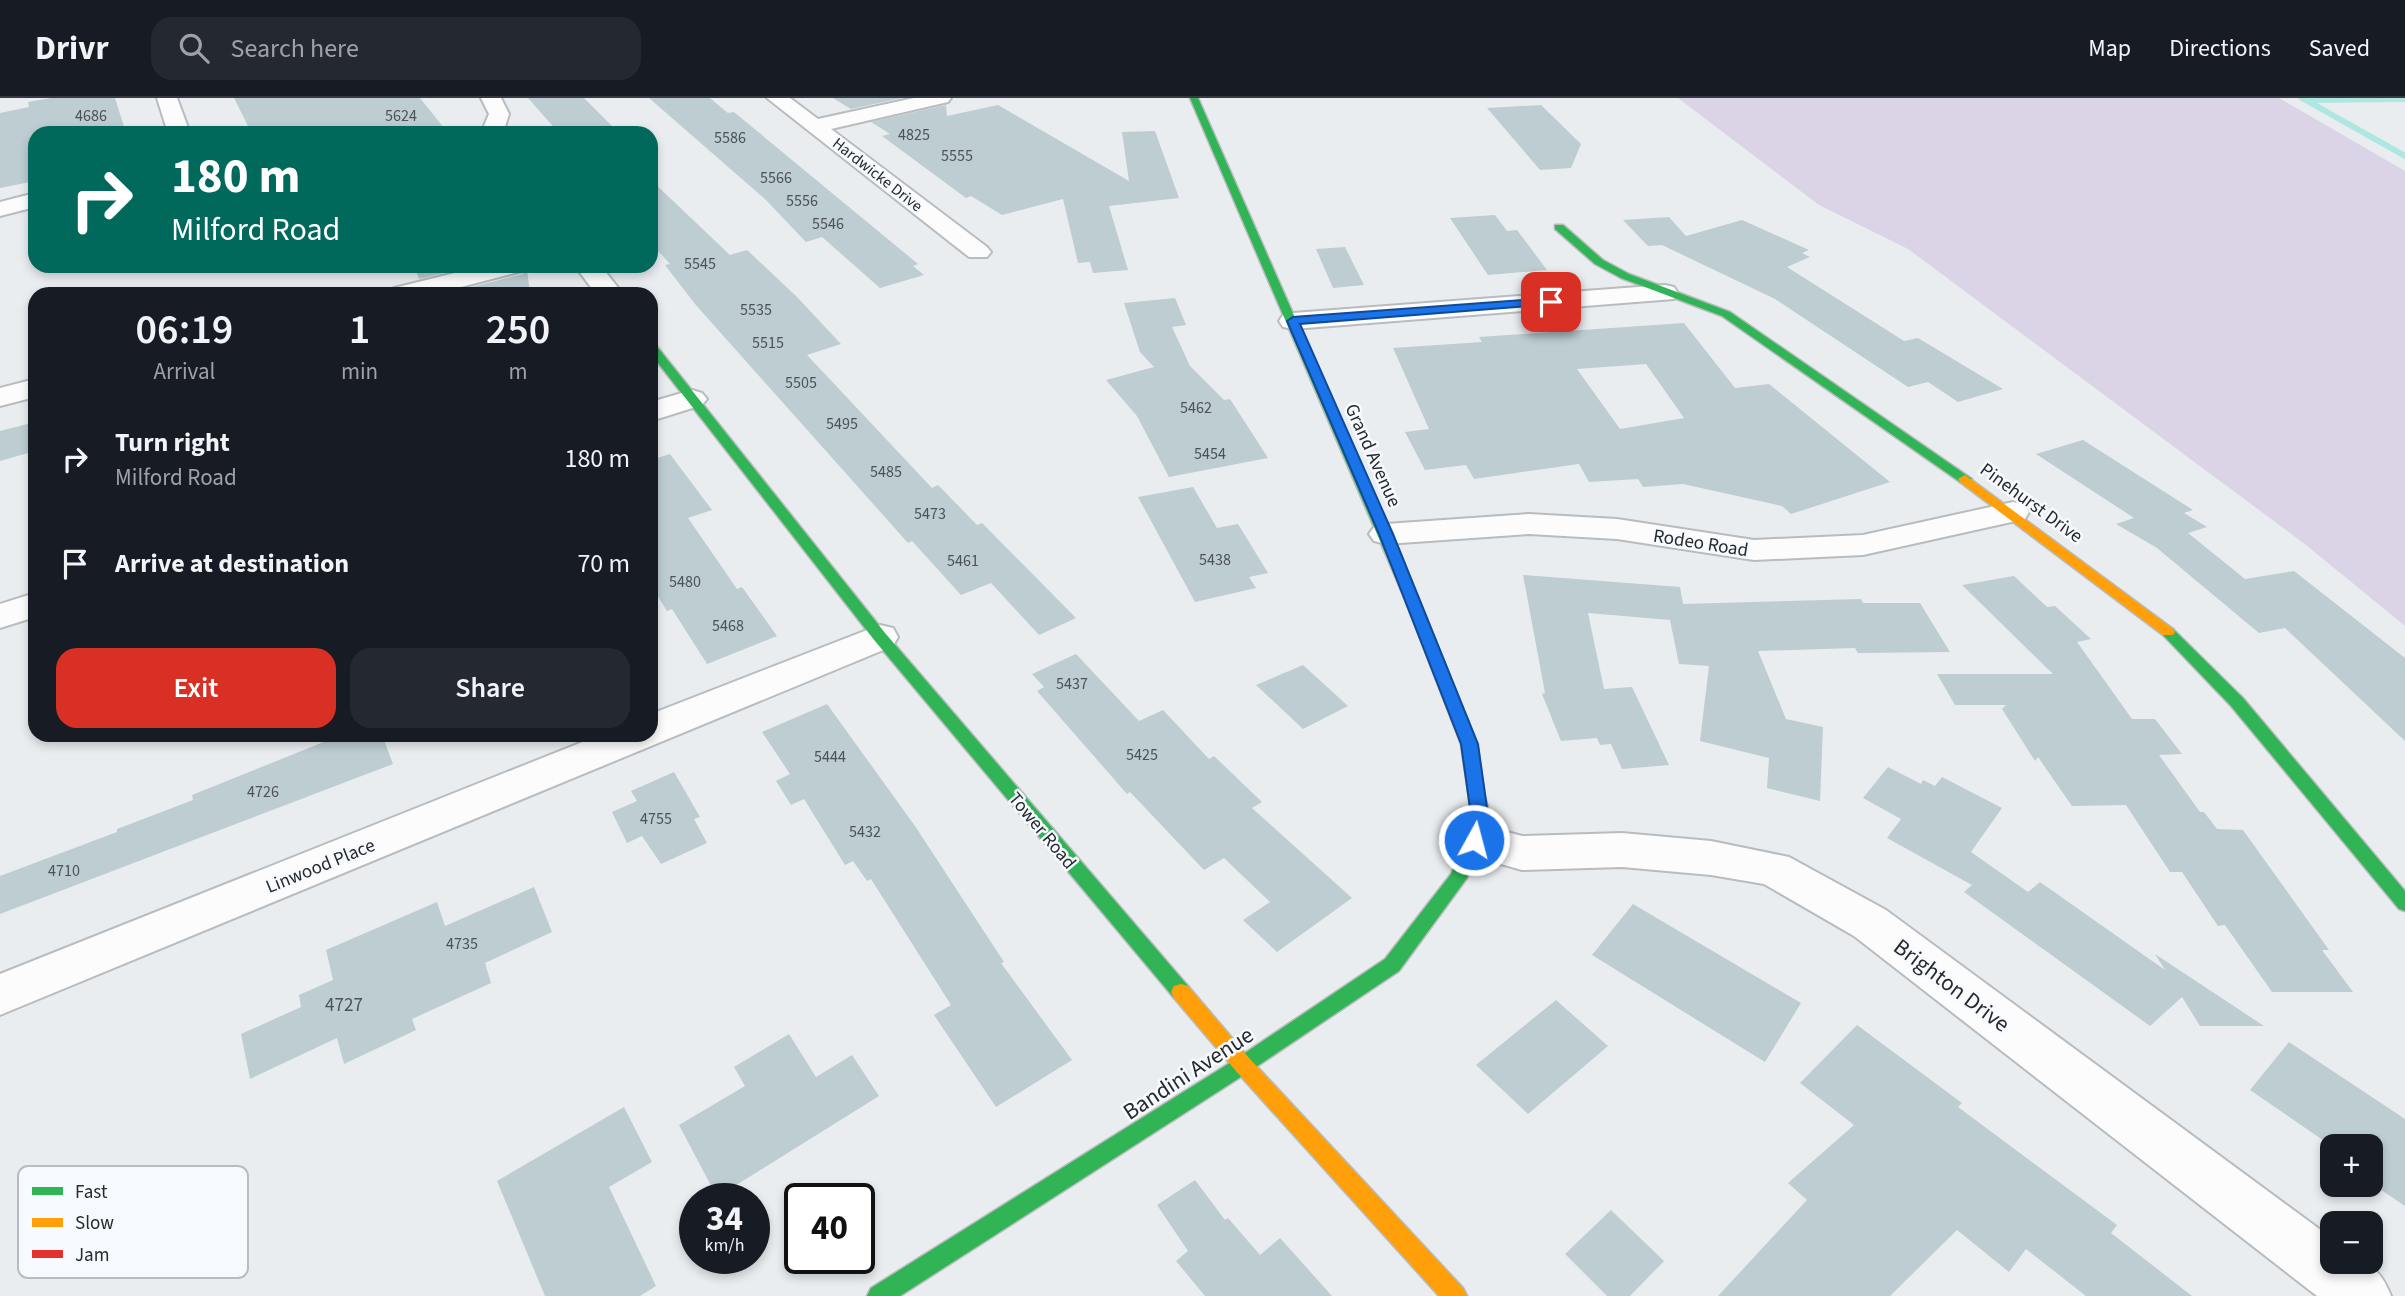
<!DOCTYPE html>
<html lang="en">
<head>
<meta charset="utf-8">
<style>
  body { margin:0; font-family:"Source Sans 3",sans-serif; background:#242831; color:#f1f3f6; height:100vh; display:flex; flex-direction:column; font-size:26px; white-space:nowrap }
  * { box-sizing:border-box; margin:0 }
  p { font-size:23px; color:#9ea1a6 }
  .icon { flex:none; width:38px; height:38px; fill:none; stroke:currentColor; stroke-width:2; stroke-linecap:round; stroke-linejoin:round }
  .map { position:relative; flex:1; overflow:hidden }
  .panel { position:absolute; left:28px; top:189px; width:630px; height:455px; display:flex; flex-direction:column; background:#171b24; border-radius:21px; box-shadow:0 4px 10px #0003 }
  .panel>* { flex:none }
  .hud { position:absolute; left:28px; top:28px; width:630px; height:147px; border-radius:21px; box-shadow:0 4px 10px #0003; background:#00695c; color:#fff; overflow:hidden }
  .fabs { position:absolute; left:2320px; top:1036px; display:grid; gap:14px }
  .fabs a { display:grid; place-items:center; width:63px; height:63px; border-radius:14px; background:#171b24; box-shadow:0 4px 10px #0003; font-size:35px }
  .speed { position:absolute; left:679px; top:1085px; display:flex; gap:14px; font-size:35px; font-weight:700; text-align:center }
  .speed>* { display:grid; place-content:center; width:91px; height:91px; border-radius:50%; background:#171b24; box-shadow:0 4px 10px #0003; line-height:1 }
  .speed small { font-size:18px; font-weight:400 }
  .speed .limit { border:4px solid #111; border-radius:10px; background:#fff; color:#111 }
  .pin { position:absolute; display:grid; place-items:center; width:60px; height:60px; color:#fff; margin:-30px; border-radius:14px; box-shadow:0 4px 10px #0006 }
  .me { position:absolute; width:77px; margin:-38px; rotate:7deg; stroke-linejoin:round; filter:drop-shadow(0 0 5px #0008) }
  .turn { display:flex; align-items:center; gap:24px; height:147px; padding:0 28px; font-size:32px }
  .turn .icon { width:91px; height:91px; stroke-width:2.5 }
  .turn b { display:block; font-size:49px; line-height:60px }
  .eta { display:flex; justify-content:space-evenly; align-items:center; height:119px; text-align:center }
  .eta b { font-size:42px; font-weight:600; line-height:49px }
  .button { display:flex; gap:14px; margin-top:auto; padding:14px 28px }
  .button a { flex:1; height:80px; border-radius:21px; background:#d93025; color:#fff; font-size:28px; font-weight:600; line-height:80px; text-align:center }
  .button a+a { background:#242831; color:#f1f3f6 }
  ul { padding:0; list-style:none }
  li { display:flex; align-items:center; gap:21px; height:105px; padding:0 28px }
  li div { flex:1 }
  li b { display:block; font-size:26px }
  li em { font-style:normal }
  header { display:flex; align-items:center; gap:42px; box-sizing:border-box; height:98px; padding:0 35px; background:#171b24; border-bottom:2px solid #363941 }
  header strong { font-size:33px }
  nav { display:flex; gap:38px; margin-inline-start:auto; font-size:24px }
  .search { width:490px; height:63px; background:#242831; display:flex; align-items:center; gap:18px; box-sizing:border-box; padding:0 24px; border-radius:21px; color:#9ea1a6; font-size:26px }
  .map>svg:first-child { display:block }
</style>
</head>
<body>
<header>
<strong>Drivr</strong>
<div class="search"><svg class="icon" aria-label="search" viewBox="0 0 24 24"><circle cx="10" cy="10" r="6"/><path d="M15 15l6 6"/></svg>Search here</div>
<nav><a>Map</a><a>Directions</a><a>Saved</a></nav>
</header>
<div class="map">
<svg width="2405" height="1198" viewBox="0 0 2405 1198">
  <rect width="100%" height="100%" fill="#eaedf0"/>
  <!-- green -->
  <path fill="#dbd4e7" d="M1678 0H2279L2405 73V528L2306 447 1908 151 1819 107Z"/>
  <g fill="none" stroke-linecap="round" stroke-linejoin="round">
    <!-- stream -->
    <path stroke="#aee7e1" stroke-width="6" d="M2302 0 2405 58
      M2306 2 2405 1"/>
  </g>
  <!-- building -->
  <path fill="#bdcdd1" fill-rule="evenodd" d="M51 0H115L126 35H35V83L0 90V15L29 9 28 4Z
    M234 0H420L444 30 419 35H263L260 28 249 30Z
    M528 0H584L619 35H559Z
    M649 0H710L728 15 734 14 918 166 913 168 924 177 880 190 822 139 806 144 765 101Z
    M833 0H902L851 11Z
    M946 7 947 18 998 7 1129 83 1122 34 1155 33 1179 100 1109 108 1128 172 1093 175 1090 164 1078 165 1063 101 1002 117 971 98 966 100 882 38 890 36 871 24Z
    M1541 7 1581 46 1571 70 1540 72 1487 10Z
    M651 82 730 157 747 152 796 198 841 246 807 257 932 390 938 387 977 427 982 425 1076 520 1039 537 991 485 961 497 912 443 908 445 695 206 665 167 670 166 651 145Z
    M1495 117 1507 133 1517 132 1547 172 1488 177 1450 120Z
    M1669 119 1686 138 1742 122 1809 152 1802 155 1810 159 1787 169 1904 243 1918 240 2003 291 1958 304 1928 284 1908 289 1775 201 1662 147 1648 148 1623 122Z
    M1345 149 1364 187 1333 190 1316 151Z
    M414 168H472L419 181Z
    M527 171 530 196H444L523 176Z
    M1175 200 1186 227 1172 229 1190 268 1224 302 1230 301 1268 360 1169 379 1137 318 1106 282 1154 269 1140 254 1124 205Z
    M1684 225 1735 290 1769 286 1890 384 1791 416 1782 408 1683 386 1643 389 1638 381 1589 384 1579 366 1474 381 1466 367 1425 372 1405 334 1429 331 1393 250 1482 244 1479 239ZM1646 266 1684 320 1620 331 1577 271Z
    M35 324V353L0 363V333Z
    M2083 342 2193 412 2184 415 2207 429 2188 435 2245 481 2294 473 2405 560V643L2285 530 2259 535 2157 450 2116 426 2134 420 2036 356Z
    M670 356 712 412 688 420 737 491 742 489 777 538 707 566 672 511 667 513 651 487V362Z
    M1193 389 1217 430 1238 426 1268 475 1249 479 1256 490 1195 504 1138 399Z
    M1523 477 1680 489 1683 506 1861 501 1863 505H1920L1950 554 1858 555 1855 550 1758 553 1786 621 1823 629 1820 703 1767 690 1769 660 1700 643 1709 568 1679 566 1670 522 1588 515 1604 591 1632 589 1669 667 1622 671 1611 646 1600 647 1597 640 1561 643 1542 596 1545 595Z
    M2014 478 2047 509 2055 508 2091 541 2077 544 2132 621H2155L2182 656 2159 657 2200 714H2204L2217 731 2243 732 2329 852H2322L2353 894H2272L2225 827 2218 828 2182 774H2170L2126 707 2072 708 2038 659 2035 663 2002 611 2006 607H1955L1937 576H2053L1962 487Z
    M1076 556 1139 623 1163 612 1209 661 1214 658 1262 704 1252 710 1352 800 1277 854 1243 822 1270 804 1224 760 1204 772 1130 694 1127 696 1037 593 1044 589 1032 576Z
    M1303 567 1348 608 1303 631 1256 587Z
    M827 606 915 728 1004 864 1001 865 1072 962 996 1009 934 917 951 907 871 781 867 783 853 763 845 767 804 701 791 707 776 683 790 676 762 634Z
    M341 637H382L393 666 0 816V778L117 734V731L193 702 192 697Z
    M1888 669 1921 686 1923 682 1935 688 1942 679 2002 710 1971 754 2028 794 2040 784 2165 872 2155 856 2264 928H2200L2182 899 2150 928 1964 794 1972 787 1887 740 1901 721 1863 700Z
    M674 674 700 719 694 721 707 745 661 766 642 738 627 745 612 714 637 703 631 693Z
    M534 789 552 834 485 865 491 885 412 921 416 932 344 966 337 940 250 981 241 936 301 909 299 897 333 882 326 852 437 804 445 828Z
    M1633 806 1801 905 1765 964 1592 857Z
    M1556 902 1608 948 1528 1016 1476 967Z
    M1857 927 1962 1005 1958 1009 2117 1127 2111 1135 2192 1198H2086L2026 1151 2009 1174 1957 1132 1890 1198H1718L1807 1102 1788 1085 1854 1027 1800 985Z
    M789 936 816 979 852 957 879 998 717 1099 679 1027 745 988 734 969Z
    M2289 944 2405 1021V1108L2371 1085V1048L2333 1049 2250 992Z
    M624 1009 652 1064 609 1089 656 1188 640 1198H545L497 1083Z
    M1195 1082 1225 1122 1228 1120 1260 1157 1280 1140 1332 1198H1205L1176 1163 1188 1153 1157 1107Z
    M1611 1112 1664 1163 1630 1198H1607L1565 1156Z"/>
  <g fill="none" stroke-linecap="round" stroke-linejoin="round">
    <!-- street casing -->
    <g stroke="#b8bcbe" stroke-width="4">
      <path id="street" d="M157 0H177L190 35H168Z
        M481 0H501L509 16 503 35H481L489 16Z
        M767 0H790L818 21 914 0H951L948 4 831 31 987 149 991 154 987 159H969Z
        M35 95V109L0 118V104Z
        M483 168H526L522 173 434 196H390L394 190Z
        M575 168H601L623 196H596Z
        M1665 187 1674 189 1678 195 1674 201 1293 231 1283 229 1279 223 1283 217 1293 215Z
        M35 281V299L0 308V290Z
        M692 292 702 295 707 301 702 307 651 323V304Z
        M2013 404 2025 407 2029 414 2025 421 1863 457 1754 462 1617 441 1529 436 1386 446 1374 443 1369 436 1374 429 1386 426 1529 416 1617 421 1754 442 1863 437Z
        M35 495V519L0 530V506Z
        M880 527 893 530 898 539 893 548 0 917V876L600 637H651V616Z
        M1474 725 1522 738 1622 735 1711 743 1789 759 1886 812 2333 1141V1164C2366 1164 2378 1165 2391 1198H2317L1854 838 1764 786 1711 777 1622 769 1522 772 1459 754 1453 742 1459 730Z"/>
    </g>
    <!-- fast casing -->
    <g stroke="#b8bcbe" stroke-width="3">
      <path id="fast" d="M1190 0H1198L1418 499 1416 502 1411 504 1404 499Z
        M1555 127H1563L1603 162 1629 176 1730 214 1972 381 1965 385 1960 384 1722 218 1621 180 1595 166 1555 131Z
        M651 245 655 246 885 535 1188 888 1191 894 1188 900 1181 902 1174 900 875 543 651 256Z
        M2168 529 2173 531 2243 600 2405 793V813L2399 811 2231 608 2163 537 2161 534 2163 531Z
        M1476 687 1482 689 1488 710 1483 742 1467 780 1399 873 1250 973 900 1198H867L871 1190 1236 961 1385 861 1451 776 1465 742 1470 710 1468 693 1470 689Z"/>
    </g>
    <!-- slow casing -->
    <g stroke="#b8bcbe" stroke-width="3">
      <path id="slow" d="M1965 377 2173 531 2175 534 2173 537H2163L1960 384 1958 381Z
        M1181 886 1188 888 1250 961 1463 1190 1467 1198H1439L1236 973 1174 900 1171 894 1174 888Z"/>
    </g>
    <!-- jam casing -->
    <g stroke="#b8bcbe" stroke-width="3">
      <path id="jam" d="M1411 494 1418 499 1477 646 1484 693 1482 697H1470L1468 693 1461 646 1404 499Z"/>
    </g>
    <!-- street -->
    <use href="#street" fill="#fcfcfd" fill-rule="evenodd"/>
    <!-- fast -->
    <use href="#fast" fill="#30b455" fill-rule="evenodd"/>
    <!-- slow -->
    <use href="#slow" fill="#ff9f0a" fill-rule="evenodd"/>
    <!-- jam -->
    <use href="#jam" fill="#e5322d" fill-rule="evenodd"/>
  </g>
  <!-- route -->
  <path fill="#1a73e8" stroke="#114b97" stroke-width="2" d="M1551 200 1555 201V206L1300 226 1393 436 1478 646 1487 710 1483 742 1474 748 1465 742 1470 710 1461 646 1379 436 1287 223 1293 219Z"/>
  <g text-anchor="middle" stroke-width="5" stroke-linejoin="round" paint-order="stroke">
    <!-- number labels -->
    <g font-size="16" fill="#4c5255">
      <text x="91" y="23">4686</text>
      <text x="401" y="23">5624</text>
      <text x="914" y="42">4825</text>
      <text x="730" y="45">5586</text>
      <text x="957" y="63">5555</text>
      <text x="776" y="85">5566</text>
      <text x="802" y="108">5556</text>
      <text x="828" y="131">5546</text>
      <text x="700" y="171">5545</text>
      <text x="756" y="217">5535</text>
      <text x="768" y="250">5515</text>
      <text x="801" y="290">5505</text>
      <text x="1196" y="315">5462</text>
      <text x="842" y="331">5495</text>
      <text x="1210" y="361">5454</text>
      <text x="886" y="379">5485</text>
      <text x="930" y="421">5473</text>
      <text x="1215" y="467">5438</text>
      <text x="963" y="468">5461</text>
      <text x="685" y="489">5480</text>
      <text x="728" y="533">5468</text>
      <text x="1072" y="591">5437</text>
      <text x="1142" y="662">5425</text>
      <text x="830" y="664">5444</text>
      <text x="263" y="699">4726</text>
      <text x="656" y="726">4755</text>
      <text x="865" y="739">5432</text>
      <text x="64" y="778">4710</text>
      <text x="462" y="851">4735</text>
    </g>
    <!-- far-street labels -->
    <g font-size="16" fill="#27292c" stroke="#f6fafe">
      <text transform="translate(878 76) rotate(38)" y="6">Hardwicke Drive</text>
    </g>
    <!-- street labels -->
    <g font-size="19" fill="#27292c" stroke="#f6fafe">
      <text transform="translate(1374 357) rotate(66)" y="7">Grand Avenue</text>
      <text transform="translate(2032 404) rotate(36)" y="7">Pinehurst Drive</text>
      <text transform="translate(1701 444) rotate(9)" y="7">Rodeo Road</text>
      <text transform="translate(1043 732) rotate(50)" y="7">Tower Road</text>
      <text transform="translate(320 767) rotate(-22)" y="7">Linwood Place</text>
    </g>
    <!-- near-number labels -->
    <g font-size="19" fill="#4c5255">
      <text x="344" y="913">4727</text>
    </g>
    <!-- near-street labels -->
    <g font-size="23" fill="#27292c" stroke="#f6fafe">
      <text transform="translate(1952 887) rotate(37)" y="8">Brighton Drive</text>
      <text transform="translate(1188 975) rotate(-33)" y="8">Bandini Avenue</text>
    </g>
  </g>
  <!-- legend -->
  <rect x="18" y="1068" width="230" height="112" rx="10" fill="#f6fafe" stroke="#b8bbbf" stroke-width="2"/>
  <rect x="32" y="1089" width="31" height="8" fill="#30b455"/>
  <rect x="32" y="1120" width="31" height="9" fill="#ff9f0a"/>
  <rect x="32" y="1152" width="31" height="8" fill="#e5322d"/>
  <g font-size="19" fill="#27292c">
    <text x="75" y="1100">Fast</text>
    <text x="75" y="1131">Slow</text>
    <text x="75" y="1163">Jam</text>
  </g>
</svg>
<div class="fabs">
<a>+</a>
<a>−</a>
</div>
<div class="speed"><div>34<small>km/h</small></div><div class="limit">40</div></div>
<div class="pin" style="left:1551px;top:204px;background:#d93025"><svg class="icon" aria-label="arrive" viewBox="0 0 24 24"><path d="M6 21V4h12l-3 4 3 4H6"/></svg></div>
<svg class="me" style="left:1474px;top:742px" viewBox="-20 -20 40 40"><circle r="17" fill="#1a73e8" stroke="#fff" stroke-width="3"/><path d="M0-11L8 9 0 5-8 9z" fill="#fff"/></svg>
<div class="hud">
<div class="turn"><svg class="icon" aria-label="right" viewBox="0 0 24 24"><path d="M7 20v-9h11M14 6l5 5-5 5"/></svg><div><b>180 m</b>Milford Road</div></div>
</div>
<section class="panel">
<div class="eta">
<div><b>06:19</b><p>Arrival</p></div>
<div><b>1</b><p>min</p></div>
<div><b>250</b><p>m</p></div>
</div>
<ul>
<li><svg class="icon" aria-label="right" viewBox="0 0 24 24"><path d="M7 20v-9h11M14 6l5 5-5 5"/></svg><div><b>Turn right</b><p>Milford Road</p></div><em>180 m</em></li>
<li><svg class="icon" aria-label="arrive" viewBox="0 0 24 24"><path d="M6 21V4h12l-3 4 3 4H6"/></svg><div><b>Arrive at destination</b></div><em>70 m</em></li>
</ul>
<div class="button"><a>Exit</a><a>Share</a></div>
</section>
</div>
</body>
</html>
